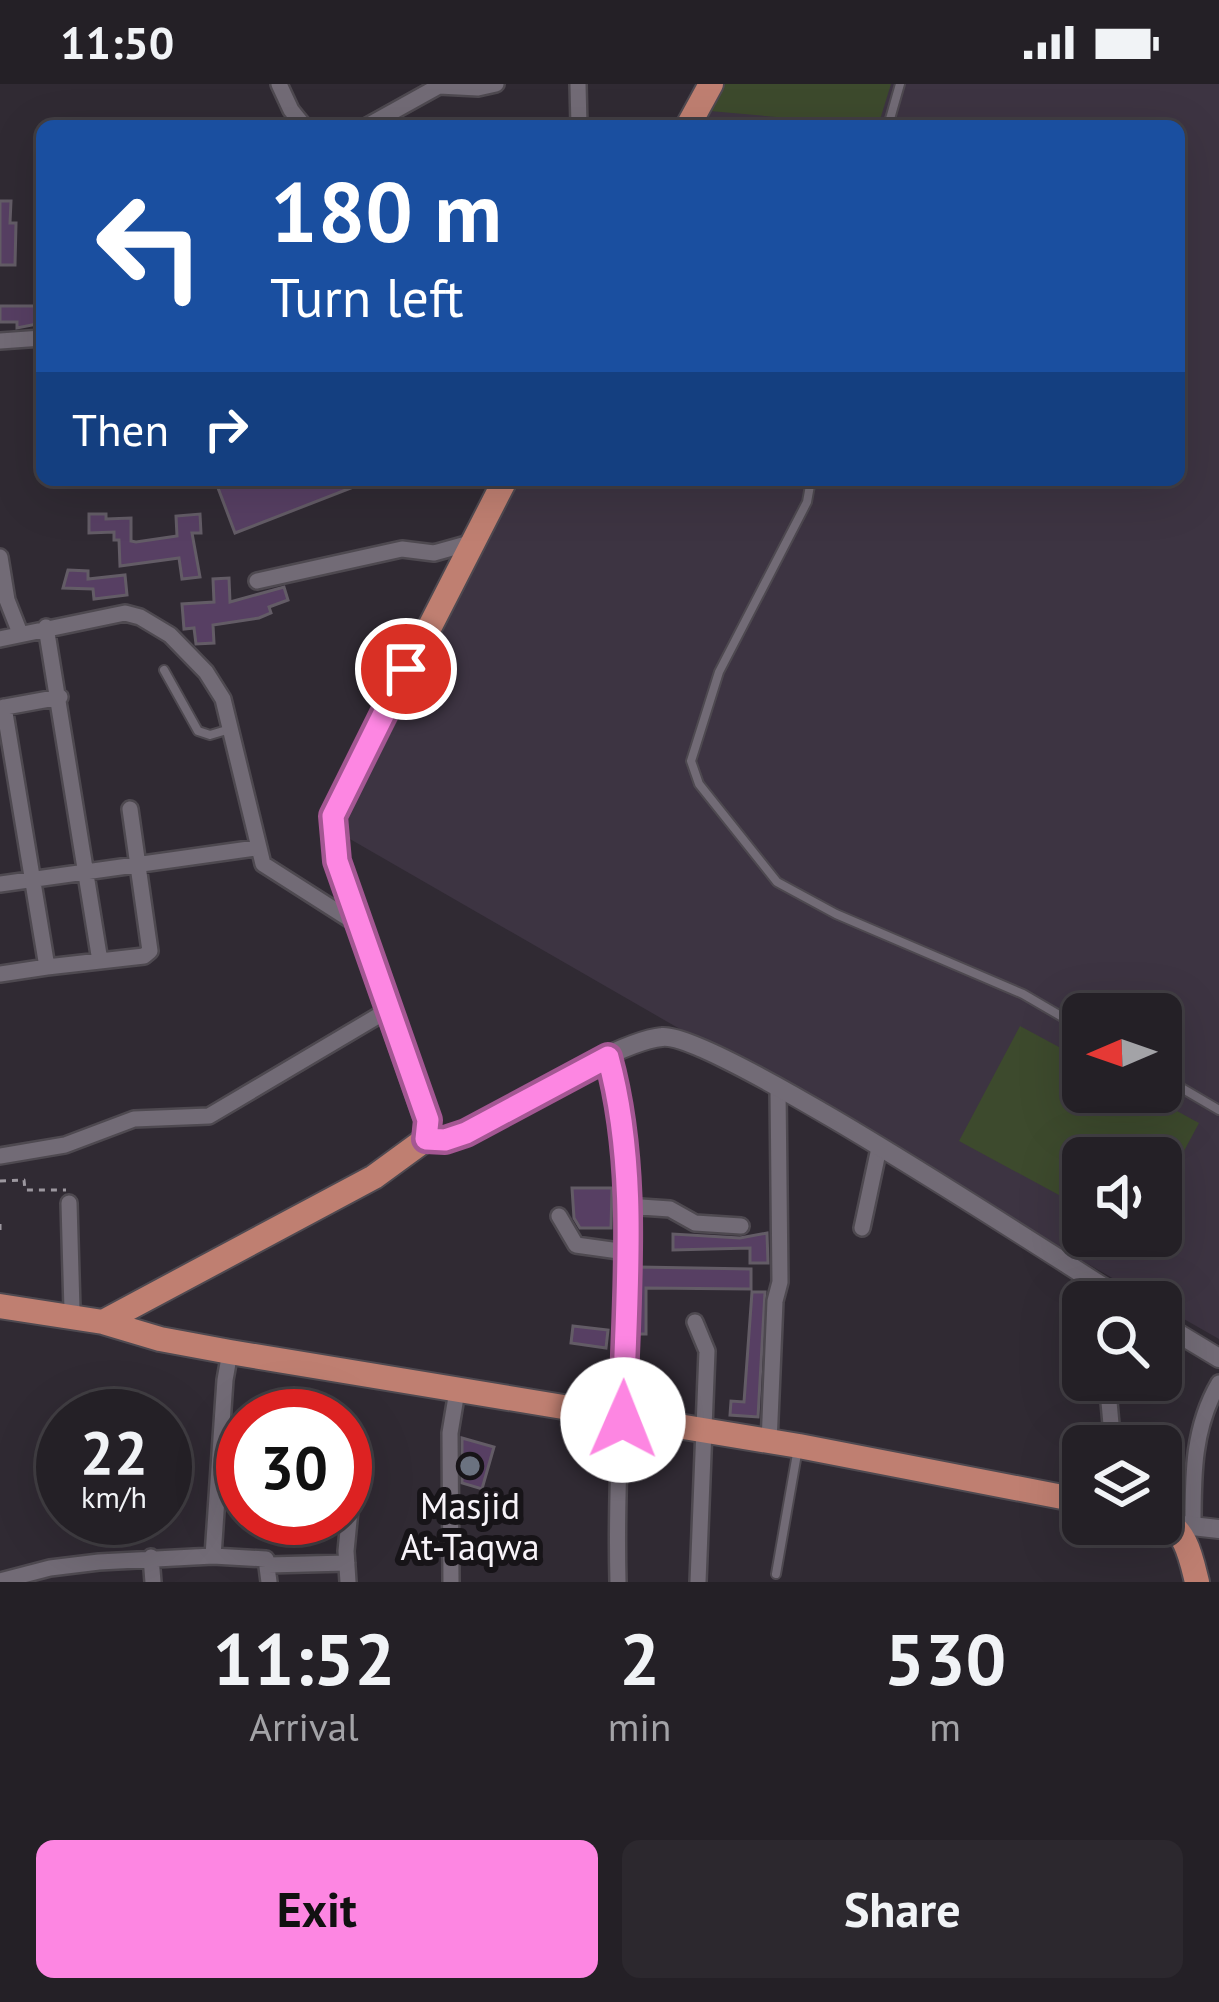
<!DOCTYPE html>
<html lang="en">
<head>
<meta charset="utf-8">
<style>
  body { margin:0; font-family:"PT Sans",sans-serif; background:#2c282e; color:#f1f3f6; height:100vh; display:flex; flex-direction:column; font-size:45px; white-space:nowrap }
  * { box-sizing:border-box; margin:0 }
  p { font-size:39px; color:#a3a3a7 }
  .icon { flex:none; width:66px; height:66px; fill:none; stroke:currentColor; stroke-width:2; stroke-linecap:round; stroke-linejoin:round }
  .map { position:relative; height:1498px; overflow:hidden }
  .drawer { display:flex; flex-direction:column; background:#242026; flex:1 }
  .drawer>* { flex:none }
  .top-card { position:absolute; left:36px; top:36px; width:1149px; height:366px; border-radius:18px; box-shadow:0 12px 48px #0002,0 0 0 3px #413e43; background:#1a4fa0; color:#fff; overflow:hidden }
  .needle { width:78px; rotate:268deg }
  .controls { position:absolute; left:1062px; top:909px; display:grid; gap:24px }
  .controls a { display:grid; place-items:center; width:120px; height:120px; border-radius:18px; background:#242026; box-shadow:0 12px 48px #0002,0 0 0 3px #413e43; font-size:60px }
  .speed { position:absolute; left:36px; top:1305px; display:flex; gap:24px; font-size:60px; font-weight:700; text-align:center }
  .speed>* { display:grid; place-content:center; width:156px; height:156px; border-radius:50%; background:#242026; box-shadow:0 12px 48px #0002,0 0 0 3px #413e43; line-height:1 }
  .speed small { font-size:30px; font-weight:400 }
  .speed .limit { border:18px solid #d22; background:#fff; color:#111 }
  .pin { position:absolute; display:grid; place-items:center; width:102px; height:102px; color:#fff; margin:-51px; border:6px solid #fff; border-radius:50%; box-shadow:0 3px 12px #0007 }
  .me { position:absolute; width:132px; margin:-66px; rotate:1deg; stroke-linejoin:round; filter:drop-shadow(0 0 9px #0008) }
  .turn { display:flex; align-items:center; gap:42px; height:252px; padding:0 36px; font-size:54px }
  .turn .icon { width:156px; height:156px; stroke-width:2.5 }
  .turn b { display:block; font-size:84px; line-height:102px }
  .then { display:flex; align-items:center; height:114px; padding:0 36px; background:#0003; gap:24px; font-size:45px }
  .eta { display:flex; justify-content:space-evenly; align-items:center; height:204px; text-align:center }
  .eta b { font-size:72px; font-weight:800; line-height:84px }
  .cta { display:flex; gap:24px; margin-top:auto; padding:24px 36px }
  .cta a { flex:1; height:138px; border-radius:18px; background:#fd86e2; color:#111; font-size:48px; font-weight:800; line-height:138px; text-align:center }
  .cta a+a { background:#2c282e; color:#f1f3f6 }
  .status { display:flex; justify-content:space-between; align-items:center; height:84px; padding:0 60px; background:#242026; direction:ltr }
  .status svg { height:33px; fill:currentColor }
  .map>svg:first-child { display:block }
</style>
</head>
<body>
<div class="status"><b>11:50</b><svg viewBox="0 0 49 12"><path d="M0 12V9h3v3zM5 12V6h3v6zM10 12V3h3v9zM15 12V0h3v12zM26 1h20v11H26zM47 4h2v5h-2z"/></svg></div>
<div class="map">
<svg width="1219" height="1498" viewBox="0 0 1219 1498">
  <rect width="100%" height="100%" fill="#302a33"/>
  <!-- built -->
  <path fill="#3d3442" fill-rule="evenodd" d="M723 0H1219V1255L1161 1222V1218H1154L343 751 340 722 512 396H1179V42H701ZM1083 930H1161V1008H1083ZM1083 1074H1161V1152H1083Z"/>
  <!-- green -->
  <path fill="#3d4a2d" d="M723 0H891L878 42 710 27Z
    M1020 942 1083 976V1008H1142L1199 1039 1161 1110V1074H1083V1124L959 1057Z"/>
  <!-- building -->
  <path fill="#573f63" stroke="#635c66" stroke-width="3" d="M0 117H11L10 139H16L15 181H0Z
    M0 222H42V239L17 244V238H0Z
    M215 396H369V397L235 449Z
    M89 430H106V435L131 434V457L136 458 177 452 176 432 200 430 201 449H192L200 493 182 495 179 474 120 482 119 456H114V448L89 449Z
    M68 486 88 487V495L125 491 127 511 94 515 93 505 63 504Z
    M229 494 230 518 284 503 288 516 269 523 271 529 259 534 213 541 214 559 196 560 194 544 184 545 182 520 214 518 213 495Z
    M572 1104H612L611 1144H580L574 1134Z
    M767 1149 768 1179H750V1164L673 1166V1150L740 1154Z
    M638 1183 751 1185V1205L646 1204V1250H636Z
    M752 1208H765L758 1333 730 1331 731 1317 744 1318Z
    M573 1242 608 1246 606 1264 571 1259Z
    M462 1354 494 1363 482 1405 462 1399Z"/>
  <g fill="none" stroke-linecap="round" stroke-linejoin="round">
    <!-- service casing -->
    <g stroke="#4e4950" stroke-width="12">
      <path id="service" d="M888 42 900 0
        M811 396 807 418 719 588 691 677 699 700 777 798 836 830 1023 910 1083 945
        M164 586 198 647 210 651 230 645
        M1161 992 1219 1026
        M776 1490 798 1364"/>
    </g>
    <!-- minor casing -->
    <g stroke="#4e4950" stroke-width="20">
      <path id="minor" d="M279 0 291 26 304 42
        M578 0 579 42
        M367 42 439 2 478 4 496 0
        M0 257 42 254
        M0 473 7 516 20 549
        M257 497 402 465 434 469 470 459
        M46 543 100 877
        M0 555 125 529 140 533 170 551 206 588 223 615 263 780 357 840
        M4 623 47 883 144 872 150 867 130 725
        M0 624 60 613
        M0 800 256 764
        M0 890 47 883
        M609 973C625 1034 625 1093 626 1156 626 1270 615 1384 618 1498
        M0 1072 65 1061 134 1035 209 1032 388 926
        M626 1122 670 1125 695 1139 741 1142
        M559 1132 576 1161 626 1168
        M862 1144 879 1064
        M65 1232 72 1226 69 1119
        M695 1238 707 1267 698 1498
        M1107 1296 1113 1362
        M769 1359 775 1217 780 1198 778 1005
        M1193 1440C1193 1391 1193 1343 1219 1299
        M213 1472 266 1475 269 1498
        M151 1473 153 1498
        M268 1481 347 1479
        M0 1497 50 1484 99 1478 213 1472 225 1296 230 1268
        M348 1498 346 1467 356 1365
        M451 1498 450 1349 457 1307"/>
    </g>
    <!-- tertiary casing -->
    <g stroke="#4e4950" stroke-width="22">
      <path id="tertiary" d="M426 1055 445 1056 467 1049C512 1025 617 957 662 953 713 947 1060 1177 1127 1218
        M1161 1239 1219 1274
        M1174 1440 1219 1445"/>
    </g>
    <!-- primary casing -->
    <g stroke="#4e4950" stroke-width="28">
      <path id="primary" d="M688 42 711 0
        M0 1222 103 1238 374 1093 426 1055 427 1036 337 777 333 732 505 396
        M103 1238 160 1255 230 1268 799 1362 1083 1417
        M1161 1435C1186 1445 1191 1474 1197 1498"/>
    </g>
    <!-- path -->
    <path stroke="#9c979f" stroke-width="3" stroke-dasharray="6 6" stroke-linecap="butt" d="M0 1097 24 1096 25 1106H66
      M0 1140V1148"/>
    <!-- service -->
    <use href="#service" stroke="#726b76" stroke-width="8"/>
    <!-- minor -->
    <use href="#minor" stroke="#726b76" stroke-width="15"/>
    <!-- tertiary -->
    <use href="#tertiary" stroke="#726b76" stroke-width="18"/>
    <!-- primary -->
    <use href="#primary" stroke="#bf7f71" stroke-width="24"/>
  </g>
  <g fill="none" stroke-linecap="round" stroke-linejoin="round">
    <!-- route casing -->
    <g stroke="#a45793" stroke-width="30">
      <path id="route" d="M406 585 333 732 337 777 428 1036 426 1055 445 1056 466 1049 608 973C640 1089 625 1217 623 1336"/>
    </g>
    <!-- route -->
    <use href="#route" stroke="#fd86e2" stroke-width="21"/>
  </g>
  <!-- markers -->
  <circle fill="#6b7280" stroke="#171418" stroke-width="4.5" cx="470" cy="1382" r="12"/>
  <g text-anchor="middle" stroke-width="12" stroke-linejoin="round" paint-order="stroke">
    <!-- poi labels -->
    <g font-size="36" fill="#f7f3f9" stroke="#171418">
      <text x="470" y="1435">Masjid<tspan x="470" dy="41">At-Taqwa</tspan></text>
    </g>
  </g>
</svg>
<div class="controls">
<a><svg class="needle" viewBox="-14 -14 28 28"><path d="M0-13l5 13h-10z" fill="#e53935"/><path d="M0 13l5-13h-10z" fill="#a3a3a7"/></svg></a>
<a><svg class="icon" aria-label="sound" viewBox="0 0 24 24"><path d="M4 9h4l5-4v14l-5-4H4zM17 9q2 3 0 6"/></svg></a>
<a><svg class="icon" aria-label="search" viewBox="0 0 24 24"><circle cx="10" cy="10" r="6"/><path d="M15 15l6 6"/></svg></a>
<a><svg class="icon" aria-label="layers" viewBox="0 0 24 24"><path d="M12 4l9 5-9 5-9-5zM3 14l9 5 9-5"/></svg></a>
</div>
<div class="speed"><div>22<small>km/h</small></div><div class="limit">30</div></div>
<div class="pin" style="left:406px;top:585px;background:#d93025"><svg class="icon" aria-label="arrive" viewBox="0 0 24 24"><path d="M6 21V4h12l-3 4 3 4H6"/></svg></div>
<svg class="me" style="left:623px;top:1336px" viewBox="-20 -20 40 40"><circle r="19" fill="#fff"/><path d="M0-13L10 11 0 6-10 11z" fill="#fd86e2"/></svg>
<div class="top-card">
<div class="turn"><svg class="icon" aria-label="left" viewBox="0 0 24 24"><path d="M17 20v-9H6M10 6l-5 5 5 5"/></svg><div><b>180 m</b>Turn left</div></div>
<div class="then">Then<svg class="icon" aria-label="right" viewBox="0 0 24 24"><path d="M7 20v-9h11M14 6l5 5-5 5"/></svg></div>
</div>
</div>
<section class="drawer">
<div class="eta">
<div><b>11:52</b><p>Arrival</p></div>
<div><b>2</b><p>min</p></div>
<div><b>530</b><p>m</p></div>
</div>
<div class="cta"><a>Exit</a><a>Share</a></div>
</section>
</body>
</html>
